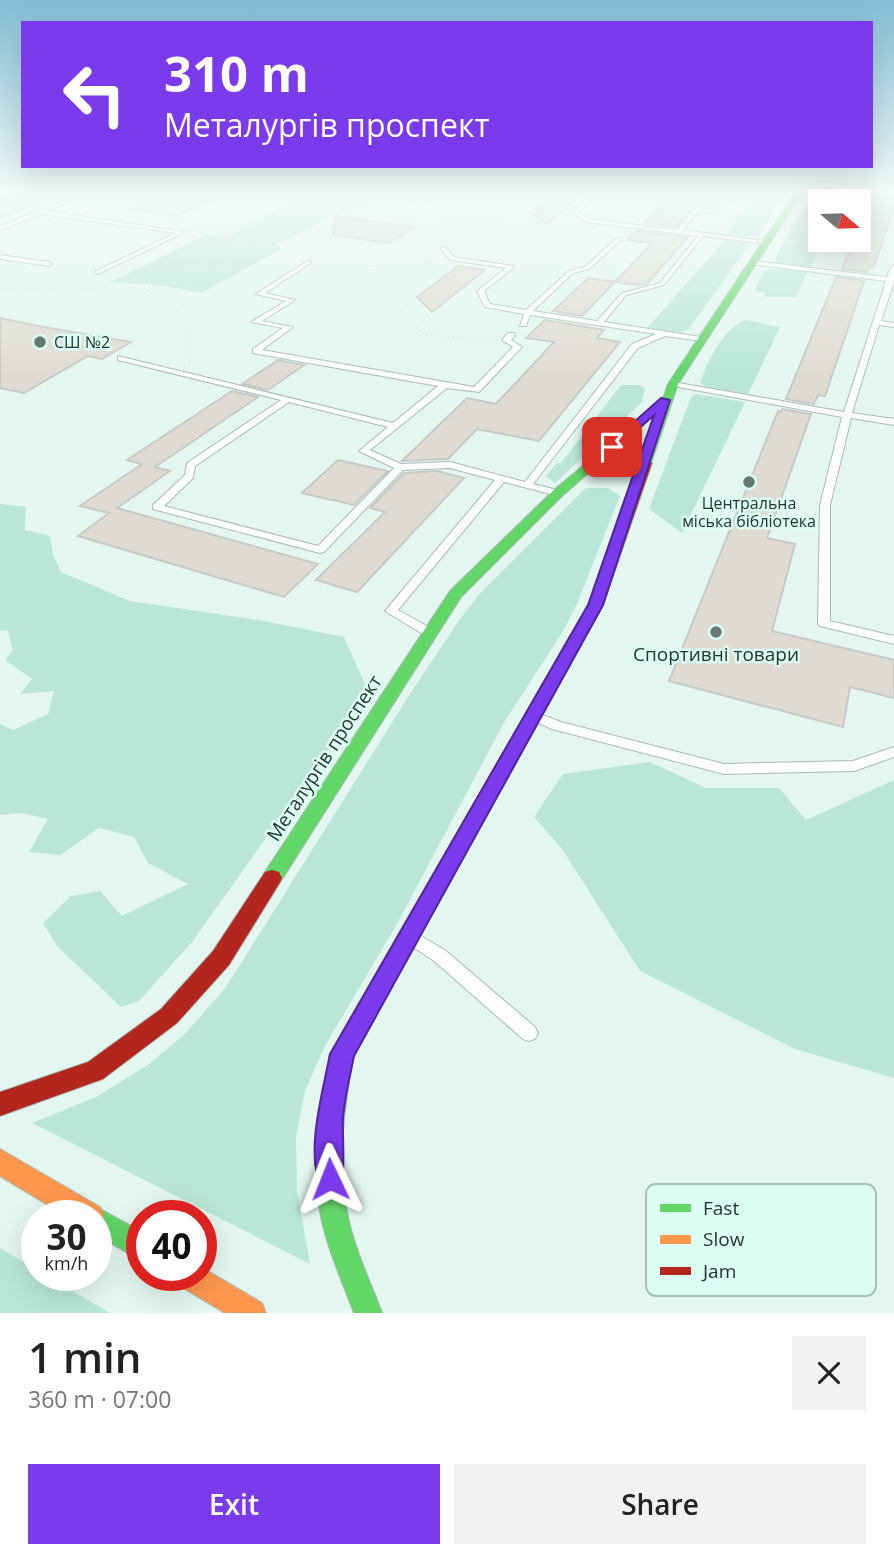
<!DOCTYPE html>
<html lang="en">
<head>
<meta charset="utf-8">
<style>
  body { margin:0; font-family:"Open Sans",sans-serif; background:#f2f2f2; color:#222; height:100vh; display:flex; flex-direction:column; font-size:26px; white-space:nowrap }
  * { box-sizing:border-box; margin:0 }
  p { font-size:23px; color:#767676 }
  .icon { flex:none; width:38px; height:38px; fill:none; stroke:currentColor; stroke-width:2; stroke-linecap:round; stroke-linejoin:round }
  .map { position:relative; height:1313px; overflow:hidden }
  .details { display:flex; flex-direction:column; background:#fff; flex:1 }
  .details>* { flex:none }
  .hud { position:absolute; left:21px; top:21px; width:852px; height:147px; border-radius:0px; box-shadow:0 7px 28px #0002; background:#7c3aed; color:#fff; overflow:hidden }
  .needle { width:46px; rotate:109deg }
  .controls { position:absolute; left:808px; top:189px; display:grid; gap:14px }
  .controls a { display:grid; place-items:center; width:63px; height:63px; border-radius:0px; background:#fff; box-shadow:0 7px 28px #0002; font-size:35px }
  .speed { position:absolute; left:21px; top:1200px; display:flex; gap:14px; font-size:35px; font-weight:700; text-align:center }
  .speed>* { display:grid; place-content:center; width:91px; height:91px; border-radius:50%; background:#fff; box-shadow:0 7px 28px #0002; line-height:1 }
  .speed small { font-size:18px; font-weight:400 }
  .speed .limit { border:10px solid #d22; background:#fff; color:#111 }
  .pin { position:absolute; display:grid; place-items:center; width:60px; height:60px; color:#fff; margin:-30px; border-radius:14px; box-shadow:0 4px 10px #0006 }
  .me { position:absolute; width:77px; margin:-38px; rotate:358deg; stroke-linejoin:round; filter:drop-shadow(0 0 5px #0008) }
  .turn { display:flex; align-items:center; gap:24px; height:147px; padding:0 28px; font-size:32px }
  .turn .icon { width:91px; height:91px; stroke-width:2.5 }
  .turn b { display:block; font-size:49px; line-height:60px }
  .round { display:grid; place-items:center; flex:none; width:74px; height:74px; border-radius:0px; background:#f2f2f2 }
  .summary { display:flex; align-items:center; justify-content:space-between; height:119px; padding:0 28px }
  h1 { font-size:42px; font-weight:600; line-height:52px }
  .button { display:flex; gap:14px; margin-top:auto; padding:14px 28px }
  .button a { flex:1; height:80px; border-radius:0px; background:#7c3aed; color:#fff; font-size:28px; font-weight:600; line-height:80px; text-align:center }
  .button a+a { background:#f2f2f2; color:#222 }
  .map>svg:first-child { display:block }
</style>
</head>
<body>
<div class="map">
<svg width="894" height="1313" viewBox="0 0 894 1313">
  <rect width="100%" height="100%" fill="#e3f7f0"/>
  <!-- green -->
  <path fill="#b9e6d8" d="M305 190H397L375 202 348 209 276 245 280 249 275 253 201 293 159 285 110 282 205 235 225 238 290 203 284 200Z
    M759 190H787L758 237 727 235Z
    M815 190H851L845 201H821V240H825L810 268 776 263 775 257Z
    M725 240 750 243 689 329 681 333 647 328Z
    M780 269 808 272 796 297H765V292H756L755 288 766 270Z
    M745 320 780 327 748 394 706 387 700 382C710 359 721 330 745 320Z
    M621 385H639L645 388 642 402 555 483 546 476 557 463H561Z
    M696 394 745 402 682 533 649 509 691 397Z
    M586 488H608L620 496 577 604 562 633 506 719 398 922 325 1046 305 1091 296 1137 297 1190 310 1264 32 1123 96 1097 148 1065 185 1034 226 987 415 686 460 619 481 592Z
    M0 504 26 507 25 530 50 536 53 555 61 572 130 601 264 621 344 637 367 689 357 710 192 942 139 1001 121 1007 57 946 43 923 71 896 100 891 122 916 188 884 148 863 134 837 99 828 60 855 29 852 48 819 22 813 0 815V724L13 730 48 714 54 691 20 694 32 679 5 660 13 650 8 631 0 630Z
    M650 762 706 788H779L806 820 894 780V1078L795 1049 640 971 562 849 534 817 563 774Z
    M0 1248 37 1270V1276H47L110 1313H0Z"/>
  <!-- building -->
  <path fill="#dfdbd3" stroke="#c6c9c5" stroke-width="2" d="M0 190H63L64 193 0 217Z
    M559 190H581L584 193 547 224 530 213Z
    M699 190H724L710 206H694L676 227 644 223 668 199 690 201Z
    M168 194 213 200 178 216 132 210Z
    M873 197 894 199V209L873 268 869 267 867 272 842 269 854 240H859V229Z
    M335 216 415 227 389 243 333 235Z
    M636 231 688 237 647 284 640 285 615 282 652 243 627 240Z
    M458 266 485 270 432 312 417 297Z
    M836 277 864 281 825 396 818 395 814 404 786 399Z
    M588 278 615 282 582 316 553 311Z
    M0 318 38 326 131 342 102 359 88 356 24 393 0 388Z
    M545 320 604 330 597 338 620 342 539 441 477 429 448 459 402 461 467 398 496 404 554 342 526 338Z
    M278 360 304 365 268 390 242 384Z
    M232 391 258 397 155 467 170 471 117 508 318 564 284 597 78 536 109 513 80 506 142 464 127 460Z
    M782 409 811 414 767 538 795 544 772 631 894 660V698L850 687 843 727 669 681 778 411 781 412Z
    M338 460 388 471 354 505 302 493Z
    M437 471 464 478 357 592 316 580 385 512 370 508 404 473Z"/>
  <g fill="none" stroke-linecap="round" stroke-linejoin="round">
    <!-- lane casing -->
    <g stroke="#aabab5" stroke-width="2">
      <path id="lane" d="M65 190H71L77 196 90 190H98L47 211 185 232 98 274 95 272 96 271 176 233 41 214 0 230V226L72 198Z
        M267 190H274L262 195V193Z
        M434 190H440L419 204H415V202Z
        M583 190 601 192 578 212 590 219 677 230 696 208 716 209 733 190H738L719 212 699 211 683 230 771 242 768 244 703 236 664 285 626 295 604 322 701 337 705 339 701 341 665 336 638 348 533 484 561 491V495L558 496 504 482 398 610 434 630 436 633 434 636H426L385 611 495 480 450 468 403 470 324 552 320 553 153 509V505L185 475 187 463 281 400 118 360V356L393 423 438 386 253 353V349L283 328 251 322 286 301 256 294 309 260 311 263 265 293 295 300 262 321 293 327 262 350 474 387 513 347 502 340 508 333H514L515 335 511 340 522 347 479 392 447 388 370 450 401 464 450 462 525 482 632 344 656 334 530 315 526 326H520L524 314 485 307 477 291 506 268 450 260 440 248 445 247 454 257 513 266V268L484 291 490 304 526 310 569 271 585 267 617 238H621V240L589 269 573 273 533 311 597 321 622 293 660 283 698 236 586 222 572 212 594 193ZM289 402 388 427 359 451 394 468 318 546 164 506 193 478 195 466Z
        M0 255 49 262 52 264 49 266 0 259Z
        M753 261 887 277 891 267 894 265V282L881 321 894 323V327L879 325 852 413 894 419V425L851 418 830 505V621L894 636V644L820 626 818 623 820 505 842 417 673 386 669 384 673 382 844 412 886 281 751 264Z
        M535 712 561 722 724 764 853 761 894 747V757L854 771 724 774 552 729 530 719 528 716 530 713Z
        M413 931 446 951 535 1027 538 1033 535 1039 529 1041 523 1039 434 961 407 943 405 938 407 933Z"/>
    </g>
    <!-- fast casing -->
    <g stroke="#aabab5" stroke-width="2">
      <path id="fast" d="M797 190H804L678 384 650 466 646 467 640 463 658 412 562 496 461 597 279 884 272 886 265 884 262 878 265 872 450 591 554 490 663 399 668 384Z
        M572 642 580 647 353 1056C344 1109 336 1164 348 1217 355 1250 370 1281 382 1313H354C341 1278 324 1242 319 1205 311 1154 321 1103 330 1054L564 647Z
        M96 1207 142 1232V1261L96 1235V1216H84L87 1211Z"/>
    </g>
    <!-- slow casing -->
    <g stroke="#aabab5" stroke-width="2">
      <path id="slow" d="M0 1149 100 1207 104 1216 100 1225 96 1227V1216H66L0 1176Z
        M201 1267 262 1303 266 1313H225L180 1286 176 1276H201Z"/>
    </g>
    <!-- jam casing -->
    <g stroke="#aabab5" stroke-width="2">
      <path id="jam" d="M646 459 652 463 603 605 578 650H566L564 647 589 605 640 463Z
        M272 870 279 872 282 878 279 884 229 965 177 1023 103 1079 0 1116V1092L88 1062 161 1009 213 951 265 872Z"/>
    </g>
    <!-- path-far1 -->
    <path stroke="#dfe4e2" stroke-width="2" stroke-dasharray="1 2.5" stroke-linecap="butt" d="M236 190 251 192
      M280 196 407 210
      M426 213 537 230 573 251 567 258 523 267
      M282 221 323 226 346 216H356L508 237 488 250
      M323 226 318 231 319 236 431 252
      M273 229 303 217 304 213
      M193 233 267 244 298 253
      M235 238 332 190
      M499 245 570 254
      M320 257 373 266 436 260
      M373 266 378 285
      M172 279 174 285
      M160 285 273 229V225C298 212 325 203 351 190
      M188 285 372 190"/>
    <!-- path -->
    <path stroke="#dfe4e2" stroke-width="2.5" stroke-dasharray="1 3.5" stroke-linecap="butt" d="M174 283 190 322 189 362
      M377 283 424 335 493 341
      M0 289 59 290 156 286
      M176 291 191 283
      M144 293 164 283"/>
    <!-- lane -->
    <use href="#lane" fill="#fbfefd" fill-rule="evenodd"/>
    <!-- fast -->
    <use href="#fast" fill="#63d668" fill-rule="evenodd"/>
    <!-- slow -->
    <use href="#slow" fill="#ff974d" fill-rule="evenodd"/>
    <!-- jam -->
    <use href="#jam" fill="#b3261e" fill-rule="evenodd"/>
  </g>
  <!-- sky -->
  <linearGradient id="sky" x2="0" y2="1"><stop stop-color="#83bcd4"/><stop offset="0.51" stop-color="#f2fbf8"/><stop offset="1" stop-color="#f2fbf8" stop-opacity="0"/></linearGradient>
  <rect width="894" height="374" fill="url(#sky)"/>
  <!-- route -->
  <path fill="#7c3aed" stroke="#51269a" stroke-width="2" d="M661 398 670 400 603 605 354 1056C350 1076 345 1096 343 1117 342 1136 346 1172 340 1188L330 1192 321 1188C305 1151 323 1092 330 1054L588 605 654 415 616 449 606 447Z"/>
  <!-- markers -->
  <g fill="#687873" stroke="#dbfff3" stroke-width="2.5">
    <circle cx="40" cy="342" r="7"/>
    <circle cx="749" cy="482" r="7"/>
    <circle cx="716" cy="632" r="7"/>
  </g>
  <g text-anchor="middle" stroke-width="5" stroke-linejoin="round" paint-order="stroke">
    <!-- far-poi labels -->
    <g font-size="16" fill="#263430" stroke="#dbfff3" text-anchor="start">
      <text x="54" y="348">СШ №2</text>
      <text x="749" y="509" text-anchor="middle">Центральна<tspan x="749" dy="18">міська бібліотека</tspan></text>
    </g>
    <!-- poi labels -->
    <g font-size="19" fill="#263430" stroke="#dbfff3">
      <text x="716" y="661">Спортивні товари</text>
    </g>
    <!-- street labels -->
    <g font-size="19" fill="#263430" stroke="#dbfff3">
      <text transform="translate(324 758) rotate(-57)" y="7">Металургів проспект</text>
    </g>
  </g>
  <!-- legend -->
  <rect x="646" y="1184" width="230" height="112" rx="10" fill="#dbfff3" stroke="#a5c2b8" stroke-width="2"/>
  <rect x="660" y="1204" width="31" height="8" fill="#63d668"/>
  <rect x="660" y="1235" width="31" height="9" fill="#ff974d"/>
  <rect x="660" y="1267" width="31" height="8" fill="#b3261e"/>
  <g font-size="19" fill="#263430">
    <text x="703" y="1215">Fast</text>
    <text x="703" y="1246">Slow</text>
    <text x="703" y="1278">Jam</text>
  </g>
</svg>
<div class="controls">
<a><svg class="needle" viewBox="-14 -14 28 28"><path d="M0-13l5 13h-10z" fill="#e53935"/><path d="M0 13l5-13h-10z" fill="#767676"/></svg></a>
</div>
<div class="speed"><div>30<small>km/h</small></div><div class="limit">40</div></div>
<div class="pin" style="left:612px;top:447px;background:#d93025"><svg class="icon" aria-label="arrive" viewBox="0 0 24 24"><path d="M6 21V4h12l-3 4 3 4H6"/></svg></div>
<svg class="me" style="left:330px;top:1179px" viewBox="-20 -20 40 40"><path d="M0-17L14 15 0 8-14 15z" fill="#7c3aed" stroke="#fff" stroke-width="4"/></svg>
<div class="hud">
<div class="turn"><svg class="icon" aria-label="left" viewBox="0 0 24 24"><path d="M17 20v-9H6M10 6l-5 5 5 5"/></svg><div><b>310 m</b>Металургів проспект</div></div>
</div>
</div>
<section class="details">
<div class="summary"><div><h1>1 min</h1><p>360 m · 07:00</p></div><a class="round"><svg class="icon" aria-label="close" viewBox="0 0 24 24"><path d="M6 6l12 12M18 6L6 18"/></svg></a></div>
<div class="button"><a>Exit</a><a>Share</a></div>
</section>
</body>
</html>
